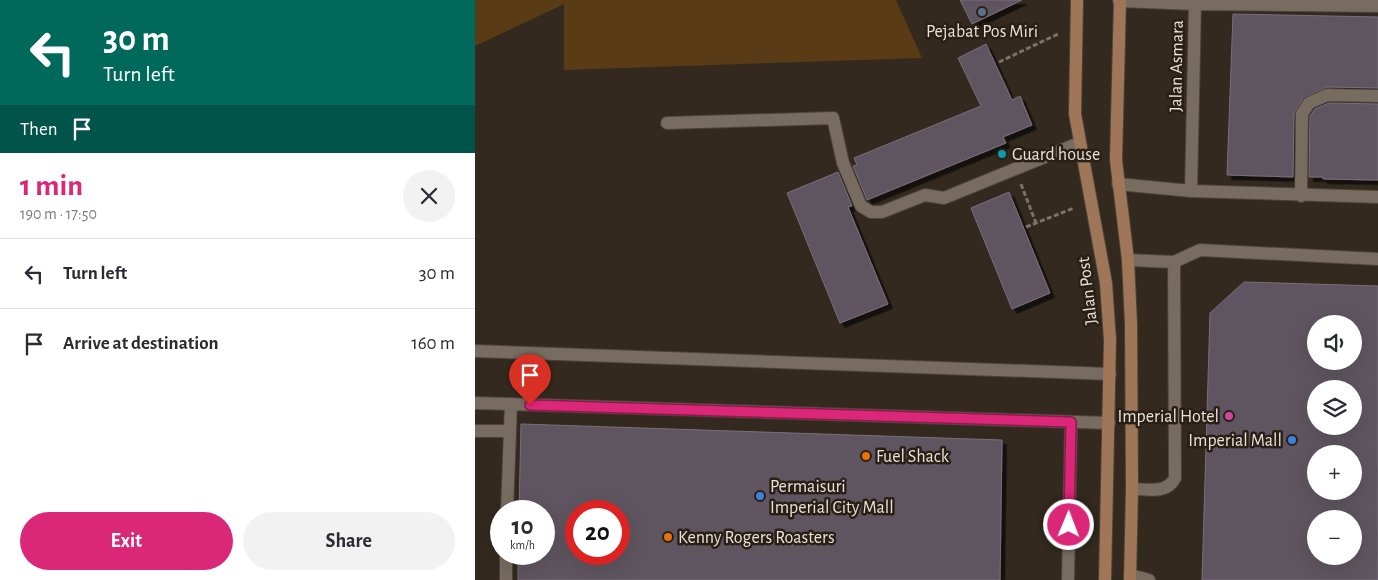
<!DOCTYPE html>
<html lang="en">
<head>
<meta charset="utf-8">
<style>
  body { margin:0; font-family:"Alegreya Sans",sans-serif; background:#f2f2f3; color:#2b2b33; height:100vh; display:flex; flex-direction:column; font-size:19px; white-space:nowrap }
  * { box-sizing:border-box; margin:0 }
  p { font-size:16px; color:#7c7c81 }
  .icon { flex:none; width:28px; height:28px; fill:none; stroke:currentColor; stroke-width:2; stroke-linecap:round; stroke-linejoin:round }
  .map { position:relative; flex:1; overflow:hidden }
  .sheet { display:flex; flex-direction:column; background:#fff; width:475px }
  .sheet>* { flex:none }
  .hud { background:#00695c; color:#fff; overflow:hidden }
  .controls { position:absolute; left:832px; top:315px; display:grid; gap:10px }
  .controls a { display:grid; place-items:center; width:55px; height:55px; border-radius:50%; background:#fff; box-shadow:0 5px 20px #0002; font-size:25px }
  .speed { position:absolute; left:15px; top:500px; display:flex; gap:10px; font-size:25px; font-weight:700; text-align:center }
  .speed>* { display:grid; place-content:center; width:65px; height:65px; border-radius:50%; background:#fff; box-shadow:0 5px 20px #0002; line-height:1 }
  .speed small { font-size:12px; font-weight:400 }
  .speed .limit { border:8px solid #d22; background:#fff; color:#111 }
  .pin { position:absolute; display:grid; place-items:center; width:42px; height:42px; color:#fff; margin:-51px -21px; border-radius:50% 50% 50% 0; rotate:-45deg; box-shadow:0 0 5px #0007 }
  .pin .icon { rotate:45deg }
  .me { position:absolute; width:55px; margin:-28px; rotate:1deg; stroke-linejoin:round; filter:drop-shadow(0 0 4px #0008) }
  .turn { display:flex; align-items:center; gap:18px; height:105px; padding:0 20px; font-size:22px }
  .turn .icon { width:65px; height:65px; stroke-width:2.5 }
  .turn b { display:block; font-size:35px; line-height:42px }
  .then { display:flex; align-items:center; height:48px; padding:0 20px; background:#0003; gap:10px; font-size:19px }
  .round { display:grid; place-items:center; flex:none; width:52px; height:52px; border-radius:26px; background:#f2f2f3 }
  .summary { display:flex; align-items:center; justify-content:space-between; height:85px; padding:0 20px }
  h1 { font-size:30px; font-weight:700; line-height:38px; color:#db2777 }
  .primary-button { display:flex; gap:10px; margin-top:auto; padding:10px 20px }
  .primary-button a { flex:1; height:58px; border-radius:30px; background:#db2777; color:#fff; font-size:20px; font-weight:700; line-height:58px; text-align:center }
  .primary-button a+a { background:#f2f2f3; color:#2b2b33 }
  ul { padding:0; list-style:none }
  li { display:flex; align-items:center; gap:15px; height:70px; padding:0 20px; border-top:1px solid #e1e1e2 }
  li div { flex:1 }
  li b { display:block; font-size:19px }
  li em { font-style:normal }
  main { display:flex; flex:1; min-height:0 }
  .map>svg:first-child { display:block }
</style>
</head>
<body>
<main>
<section class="sheet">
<div class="hud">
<div class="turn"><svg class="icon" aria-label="left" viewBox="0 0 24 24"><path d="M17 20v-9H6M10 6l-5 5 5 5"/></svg><div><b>30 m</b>Turn left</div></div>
<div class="then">Then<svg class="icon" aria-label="arrive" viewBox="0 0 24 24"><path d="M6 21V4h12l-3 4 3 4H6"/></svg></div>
</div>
<div class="summary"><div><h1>1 min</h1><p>190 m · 17:50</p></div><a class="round"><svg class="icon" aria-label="close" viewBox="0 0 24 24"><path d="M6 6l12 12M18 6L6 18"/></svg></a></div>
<ul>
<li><svg class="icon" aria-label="left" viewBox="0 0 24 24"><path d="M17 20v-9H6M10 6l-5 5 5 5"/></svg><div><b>Turn left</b></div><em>30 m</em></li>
<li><svg class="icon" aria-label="arrive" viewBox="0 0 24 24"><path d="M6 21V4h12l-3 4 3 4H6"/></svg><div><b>Arrive at destination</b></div><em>160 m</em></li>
</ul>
<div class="primary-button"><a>Exit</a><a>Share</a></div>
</section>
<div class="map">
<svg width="903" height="580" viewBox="0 0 903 580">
  <defs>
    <filter id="shadow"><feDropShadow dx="4.5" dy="4.5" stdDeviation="0" flood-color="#0009"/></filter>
  </defs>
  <rect width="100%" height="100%" fill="#33291e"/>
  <!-- green -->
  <path fill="#593c16" d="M0 0H421L447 58 89 70V4L0 46Z"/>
  <!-- building -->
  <path fill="#5f5461" stroke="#7b6f7c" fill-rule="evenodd" filter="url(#shadow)" d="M485 0H547L497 24Z
    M758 14 903 17V88L852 87 828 98 819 114 818 177 752 175Z
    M511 44 537 100 545 96 557 125 528 137 531 143 392 200 378 166 382 165 379 158 506 106 483 58Z
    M854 103 903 104V180L848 179V177H834L835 116 840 109Z
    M363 172 377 206 373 207 413 304 365 323 312 193Z
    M534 192 575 293 537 309 496 208Z
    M769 282 903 286V580H727L735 313ZM841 324H879V361H841ZM841 389H879V426H841ZM841 454H879V491H841ZM841 519H879V556H841Z
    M46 424 527 440 525 580H43V554H69V511H44ZM101 511H144V554H101Z"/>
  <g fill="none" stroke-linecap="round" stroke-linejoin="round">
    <!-- lane casing -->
    <g stroke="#4b443a" stroke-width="14">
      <path id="lane" d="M644 1 720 4
        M192 123 358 118 368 163 386 206 396 212H407L450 195 469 198 604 143
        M643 184 716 191 903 197
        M716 191 720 4 903 6
        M826 196 827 114 834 103 852 95 903 96
        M653 260 699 262 725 250 903 259
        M0 351 635 374
        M0 403 634 423
        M0 431H35
        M657 489C674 489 692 494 700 478L699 262
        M32 511 36 404
        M655 575 674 580
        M31 580V554
        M593 580 596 422"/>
    </g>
    <!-- secondary casing -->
    <g stroke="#4b443a" stroke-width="14">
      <path id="secondary" d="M602 0 600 114 631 283 635 340 630 580
        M645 0 641 160 653 260 656 324 657 489 655 580"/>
    </g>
    <!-- path -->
    <path stroke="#7b7369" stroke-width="3" stroke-dasharray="5 2.5" stroke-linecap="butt" d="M524 62 583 34
      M546 184 561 223
      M551 227 599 208"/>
    <!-- lane -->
    <use href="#lane" stroke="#776c5f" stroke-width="12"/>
    <!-- secondary -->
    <use href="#secondary" stroke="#9f7658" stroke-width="12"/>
  </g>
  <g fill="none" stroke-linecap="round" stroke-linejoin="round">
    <!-- route casing -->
    <g stroke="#8e194d" stroke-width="12">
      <path id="route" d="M55 405 596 422 594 525"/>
    </g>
    <!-- route -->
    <use href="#route" stroke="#db2777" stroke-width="9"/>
  </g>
  <!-- markers -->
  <circle fill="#5c6f8a" stroke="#291f14" stroke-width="2" cx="507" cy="12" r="5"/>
  <circle fill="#0f9aa8" stroke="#291f14" stroke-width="2" cx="527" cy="154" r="5"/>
  <circle fill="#d1479c" stroke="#291f14" stroke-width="2" cx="754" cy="416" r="5"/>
  <g fill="#3f7fe0" stroke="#291f14" stroke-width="2">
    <circle cx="817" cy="440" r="5"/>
    <circle cx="285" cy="496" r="5"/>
  </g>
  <g fill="#e8710a" stroke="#291f14" stroke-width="2">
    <circle cx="391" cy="456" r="5"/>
    <circle cx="193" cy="537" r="5"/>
  </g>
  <g text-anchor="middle" stroke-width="5" stroke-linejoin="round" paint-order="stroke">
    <!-- poi labels -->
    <g font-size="18" fill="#e8e2da" stroke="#291f14" text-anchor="start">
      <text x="507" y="37" text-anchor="middle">Pejabat Pos Miri</text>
      <text x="537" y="160">Guard house</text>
      <text x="744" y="422" text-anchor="end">Imperial Hotel</text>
      <text x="807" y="446" text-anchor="end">Imperial Mall</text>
      <text x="401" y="462">Fuel Shack</text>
      <text x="295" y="492">Permaisuri<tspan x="295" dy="21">Imperial City Mall</tspan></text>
      <text x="203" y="543">Kenny Rogers Roasters</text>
    </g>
    <!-- street labels -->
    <g font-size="18" fill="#e8e2da" stroke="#291f14">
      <text transform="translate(701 66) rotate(-89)" y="6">Jalan Asmara</text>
      <text transform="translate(612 291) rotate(-97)" y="6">Jalan Post</text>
    </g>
  </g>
</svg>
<div class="controls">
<a><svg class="icon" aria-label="sound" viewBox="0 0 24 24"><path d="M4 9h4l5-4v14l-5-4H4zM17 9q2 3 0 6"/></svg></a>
<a><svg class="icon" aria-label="layers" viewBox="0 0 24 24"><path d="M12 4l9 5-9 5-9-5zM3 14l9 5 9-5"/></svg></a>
<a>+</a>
<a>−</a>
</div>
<div class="speed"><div>10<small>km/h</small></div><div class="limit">20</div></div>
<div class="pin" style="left:55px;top:405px;background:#d93025"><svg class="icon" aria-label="arrive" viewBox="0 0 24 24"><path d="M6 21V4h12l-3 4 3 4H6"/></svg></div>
<svg class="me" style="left:594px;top:525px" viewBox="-20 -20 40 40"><circle r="17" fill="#db2777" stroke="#fff" stroke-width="3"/><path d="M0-11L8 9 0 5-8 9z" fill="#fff"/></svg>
</div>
</main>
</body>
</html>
